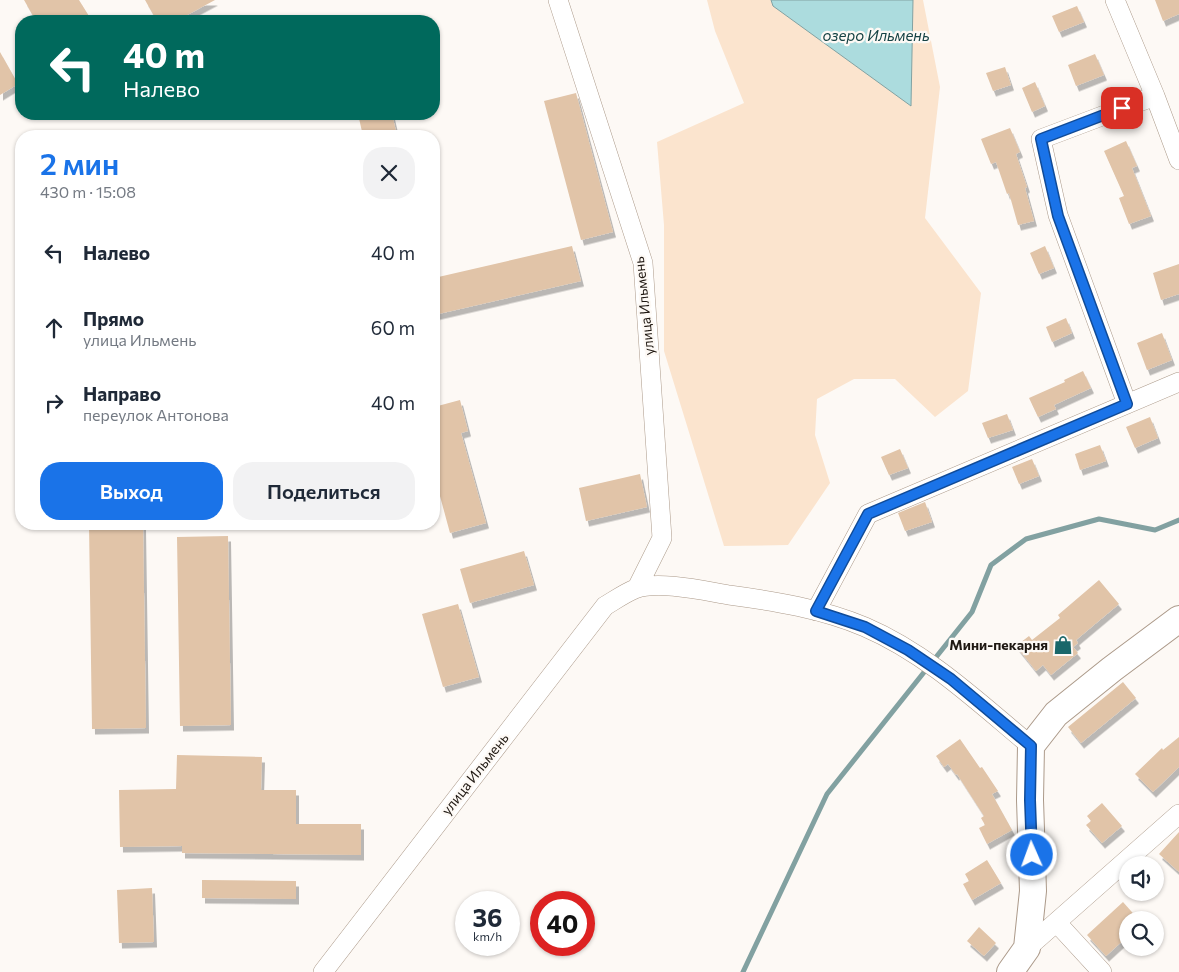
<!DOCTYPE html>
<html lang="ru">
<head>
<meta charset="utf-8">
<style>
  body { margin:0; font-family:Commissioner,sans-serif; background:#f2f2f3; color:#1f2937; height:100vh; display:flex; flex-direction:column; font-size:19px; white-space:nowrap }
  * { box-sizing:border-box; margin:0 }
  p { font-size:16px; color:#747a83 }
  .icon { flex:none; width:28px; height:28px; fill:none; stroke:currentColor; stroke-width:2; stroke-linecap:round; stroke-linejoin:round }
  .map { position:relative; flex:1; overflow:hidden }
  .details { position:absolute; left:15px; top:130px; width:425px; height:400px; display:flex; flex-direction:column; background:#fff; border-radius:20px; box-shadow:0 1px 4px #0004 }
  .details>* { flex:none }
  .hud { position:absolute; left:15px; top:15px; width:425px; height:105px; border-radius:20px; box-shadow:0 1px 4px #0004; background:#00695c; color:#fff; overflow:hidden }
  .fabs { position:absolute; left:1119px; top:856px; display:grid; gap:10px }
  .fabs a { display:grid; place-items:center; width:45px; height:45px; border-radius:50%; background:#fff; box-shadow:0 1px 4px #0004; font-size:25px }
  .speed { position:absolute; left:455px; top:891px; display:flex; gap:10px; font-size:25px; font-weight:700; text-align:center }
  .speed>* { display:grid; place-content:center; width:65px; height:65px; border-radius:50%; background:#fff; box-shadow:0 1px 4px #0004; line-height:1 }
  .speed small { font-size:12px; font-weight:400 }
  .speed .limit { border:8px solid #d22; background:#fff; color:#111 }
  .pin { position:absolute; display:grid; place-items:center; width:42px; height:42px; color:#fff; margin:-21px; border-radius:10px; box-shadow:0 2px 8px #0006 }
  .me { position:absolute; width:55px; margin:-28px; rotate:358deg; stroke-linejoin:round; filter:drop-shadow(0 0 4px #0008) }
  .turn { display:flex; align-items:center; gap:18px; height:105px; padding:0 25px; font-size:22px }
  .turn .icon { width:65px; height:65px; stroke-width:2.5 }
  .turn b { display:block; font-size:35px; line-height:42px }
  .round { display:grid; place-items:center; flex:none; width:52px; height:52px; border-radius:20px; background:#f2f2f3 }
  .head { display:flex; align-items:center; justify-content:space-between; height:85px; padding:0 25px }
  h1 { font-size:30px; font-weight:600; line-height:38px; color:#1a73e8 }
  .button { display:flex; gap:10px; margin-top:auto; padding:10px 25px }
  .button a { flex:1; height:58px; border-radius:20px; background:#1a73e8; color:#fff; font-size:20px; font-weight:600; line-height:58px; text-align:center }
  .button a+a { background:#f2f2f3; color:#1f2937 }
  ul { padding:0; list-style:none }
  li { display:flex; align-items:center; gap:15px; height:75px; padding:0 25px }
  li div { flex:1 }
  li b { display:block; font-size:19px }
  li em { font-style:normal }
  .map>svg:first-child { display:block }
</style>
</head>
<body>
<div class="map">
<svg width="1179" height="972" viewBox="0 0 1179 972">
  <defs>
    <filter id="shadow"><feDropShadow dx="3" dy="5.5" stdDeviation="0" flood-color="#0004"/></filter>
  </defs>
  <rect width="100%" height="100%" fill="#fdf9f5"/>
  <!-- green -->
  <path fill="#fbe4ce" d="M707 0H771L773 6 911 106 913 0H923L940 87 925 218 981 293 968 391 935 417 895 379H854L817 399 815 435 830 483 788 545 724 546 664 351V225L657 142 744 103 715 31Z"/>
  <!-- water -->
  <path fill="#acdcde" stroke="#82a1a1" d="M771 0H913L911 106 773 6Z"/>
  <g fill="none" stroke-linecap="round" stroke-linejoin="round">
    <!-- stream -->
    <path stroke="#82a1a1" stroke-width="5" d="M743 972 827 794 972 612 991 565 1026 539 1099 519 1155 530 1179 520"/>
  </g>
  <!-- building -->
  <path fill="#e1c4a8" filter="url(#shadow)" d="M24 0H79L92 21H36Z
    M145 0H215L176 21H157Z
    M1155 0H1179V14L1163 21Z
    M1077 6 1084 22 1059 32 1052 16Z
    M0 52 18 84 0 95Z
    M1095 54 1104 75 1076 86 1068 65Z
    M1005 67 1011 85 993 91 986 73Z
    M1035 82 1045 106 1032 112 1022 88Z
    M576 93 613 232 581 240 544 101Z
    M358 114H392L397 136H363Z
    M1010 128 1020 152 1016 154 1027 187 1025 188 1034 221 1018 225 1009 193 1007 194 996 162 991 164 981 139Z
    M1126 141 1137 166 1132 168 1151 216 1129 224 1119 198 1124 196 1104 151Z
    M572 246 581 281 434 315V278Z
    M1045 246 1054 268 1039 274 1030 253Z
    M1179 264V294L1161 300 1153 273Z
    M1066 318 1072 333 1052 342 1046 327Z
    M1162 333 1172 360 1147 370 1137 343Z
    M1083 371 1091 388 1054 405 1056 409 1038 417 1029 398 1065 382 1064 380Z
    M460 400 468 431 461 433 486 523 450 533 434 474V407Z
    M1007 414 1013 430 988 438 982 423Z
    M1150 417 1158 438 1135 448 1126 427Z
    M1100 445 1106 461 1080 470 1075 454Z
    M900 449 908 468 889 475 881 457Z
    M1032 459 1039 476 1019 484 1012 467Z
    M640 474 647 507 586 521 579 488Z
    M925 502 932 522 905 531 898 513Z
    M89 524H143L146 728 92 729Z
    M228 536 231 725 180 726 177 537Z
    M524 551 534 585 470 603 460 569Z
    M1099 580 1119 604 1076 640 1078 643 1073 647 1078 653 1051 675 1043 665 1036 671 1016 646 1029 636 1032 640 1060 618 1058 615Z
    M458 604 479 677 443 687 422 614Z
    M1123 682 1136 698 1081 743 1068 727Z
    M1179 737V767L1153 792 1135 774 1162 748 1163 750Z
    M960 739 980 768 982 767 998 791 992 794 1012 830 987 844 979 828 985 825 981 818 984 816 957 774 956 775 948 764 944 767 936 756Z
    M177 755 262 757 261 790H296V824H361V855L182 853V846L120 847 119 790 176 789Z
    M1102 803 1122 826 1102 843 1086 825 1091 821 1087 816Z
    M1179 832V872L1159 854Z
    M987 860 1001 883 972 900 963 884 969 881 965 874Z
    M202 880 296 881V899L202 898Z
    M152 888 154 942 119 943 117 890Z
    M1123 902 1139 920H1128V936L1106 956 1087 935Z
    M979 927 996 943 984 956 967 941Z"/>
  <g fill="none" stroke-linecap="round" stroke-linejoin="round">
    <!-- street casing -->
    <g stroke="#ac9a8a" stroke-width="20">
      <path id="street" d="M558 0 643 263 662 538 637 588
        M1115 0 1155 96 1179 160
        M1127 404 1058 215 1041 139 1155 96
        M816 611 868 514 1179 382
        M1057 923 1102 972
        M1027 948 1179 814
        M323 972 605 606C615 600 625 593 635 589 657 580 705 591 729 595 774 601 823 609 865 627 928 654 979 703 1031 746"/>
    </g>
    <!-- secondary casing -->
    <g stroke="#ac9a8a" stroke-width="28">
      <path id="secondary" d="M1010 972 1027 948 1033 891 1030 800 1031 746 1056 714 1112 669 1179 619"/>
    </g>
    <!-- street -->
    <use href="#street" stroke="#fff" stroke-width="19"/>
    <!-- secondary -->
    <use href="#secondary" stroke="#fff" stroke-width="26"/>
  </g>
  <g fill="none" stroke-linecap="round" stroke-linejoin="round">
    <!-- route casing -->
    <g stroke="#114b97" stroke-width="12">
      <path id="route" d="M1032 855 1030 800 1031 746 951 679 908 650 865 627 816 611 868 514 1127 404 1058 216 1041 139 1122 108"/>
    </g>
    <!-- route -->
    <use href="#route" stroke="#1a73e8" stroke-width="9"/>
  </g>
  <!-- icons -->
  <defs>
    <g id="shop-bare" transform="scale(1.5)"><path d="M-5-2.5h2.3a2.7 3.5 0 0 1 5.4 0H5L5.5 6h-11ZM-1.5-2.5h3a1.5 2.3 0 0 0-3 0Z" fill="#19676a" stroke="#fdf9f5" stroke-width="2.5" paint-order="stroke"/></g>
  </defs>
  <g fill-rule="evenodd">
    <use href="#shop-bare" x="1063" y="645"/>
  </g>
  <g text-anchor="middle" stroke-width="4.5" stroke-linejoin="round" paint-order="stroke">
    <!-- street labels -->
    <g font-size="14" fill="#1f1812" stroke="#fdf9f5">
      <text transform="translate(644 306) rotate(-96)" y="5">улица Ильмень</text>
      <text transform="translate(475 774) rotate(-52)" y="5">улица Ильмень</text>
    </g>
    <!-- poi labels -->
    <g font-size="14" font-weight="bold" fill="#1f1812" stroke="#fdf9f5" text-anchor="end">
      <text x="1048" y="650">Мини-пекарня</text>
    </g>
    <!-- water labels -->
    <g font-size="15" font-style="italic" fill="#154244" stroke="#fdf9f5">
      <text x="876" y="41">озеро Ильмень</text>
    </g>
  </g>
</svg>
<div class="fabs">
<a><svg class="icon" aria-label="sound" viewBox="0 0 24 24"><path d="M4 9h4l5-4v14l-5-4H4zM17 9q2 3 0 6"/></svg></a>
<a><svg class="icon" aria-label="search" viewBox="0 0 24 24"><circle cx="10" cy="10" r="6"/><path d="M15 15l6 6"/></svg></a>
</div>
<div class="speed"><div>36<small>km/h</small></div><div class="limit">40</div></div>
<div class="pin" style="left:1122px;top:108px;background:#d93025"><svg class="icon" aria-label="arrive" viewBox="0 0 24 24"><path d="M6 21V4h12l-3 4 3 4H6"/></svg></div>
<svg class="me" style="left:1032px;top:855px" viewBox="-20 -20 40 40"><circle r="17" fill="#1a73e8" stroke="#fff" stroke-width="3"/><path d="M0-11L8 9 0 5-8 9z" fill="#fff"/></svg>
<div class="hud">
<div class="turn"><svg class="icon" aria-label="left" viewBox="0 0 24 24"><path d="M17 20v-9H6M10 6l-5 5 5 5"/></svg><div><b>40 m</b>Налево</div></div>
</div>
<section class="details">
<div class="head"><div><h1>2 мин</h1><p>430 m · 15:08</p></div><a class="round"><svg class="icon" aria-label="close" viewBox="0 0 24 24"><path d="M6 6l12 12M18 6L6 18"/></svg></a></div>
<ul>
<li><svg class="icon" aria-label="left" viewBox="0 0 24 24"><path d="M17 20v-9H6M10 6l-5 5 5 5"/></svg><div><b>Налево</b></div><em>40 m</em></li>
<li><svg class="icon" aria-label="ahead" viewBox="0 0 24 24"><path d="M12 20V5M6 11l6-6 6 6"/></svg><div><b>Прямо</b><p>улица Ильмень</p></div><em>60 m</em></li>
<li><svg class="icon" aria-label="right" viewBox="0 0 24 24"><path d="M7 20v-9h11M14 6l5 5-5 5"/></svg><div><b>Направо</b><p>переулок Антонова</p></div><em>40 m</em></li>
</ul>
<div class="button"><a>Выход</a><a>Поделиться</a></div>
</section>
</div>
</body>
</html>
